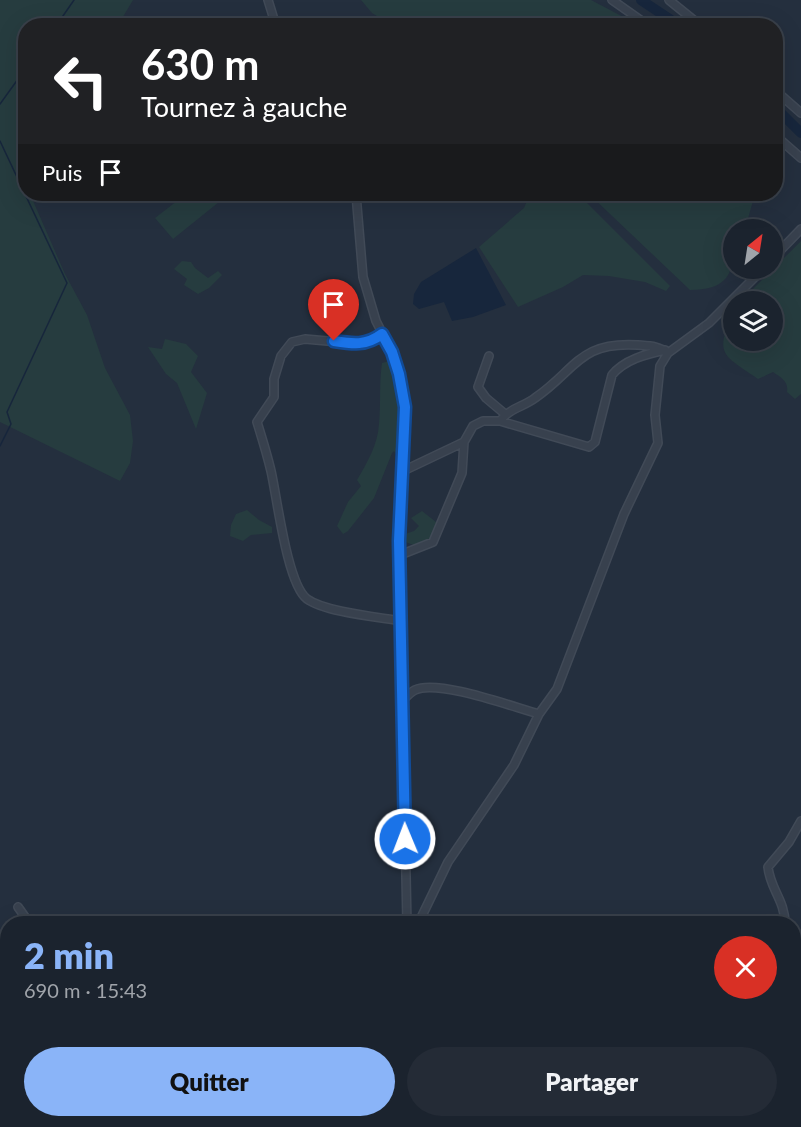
<!DOCTYPE html>
<html lang="fr">
<head>
<meta charset="utf-8">
<style>
  body { margin:0; font-family:Lato,sans-serif; background:#242b36; color:#f1f3f6; height:100vh; display:flex; flex-direction:column; font-size:22px; white-space:nowrap }
  * { box-sizing:border-box; margin:0 }
  p { font-size:20px; color:#a0a4aa }
  .icon { flex:none; width:33px; height:33px; fill:none; stroke:currentColor; stroke-width:2; stroke-linecap:round; stroke-linejoin:round }
  .map { position:relative; flex:1; overflow:hidden }
  .side { position:absolute; left:0px; top:916px; width:801px; height:212px; display:flex; flex-direction:column; background:#1b232e; border-radius:24px 24px 0 0; box-shadow:0 6px 24px #0002,0 0 0 2px #39404a }
  .side>* { flex:none }
  .banner { position:absolute; left:18px; top:18px; width:765px; height:183px; border-radius:24px; box-shadow:0 6px 24px #0002,0 0 0 2px #39404a; background:#202124; color:#fff; overflow:hidden }
  .needle { width:39px; rotate:30deg }
  .fabs { position:absolute; left:723px; top:219px; display:grid; gap:12px }
  .fabs a { display:grid; place-items:center; width:60px; height:60px; border-radius:50%; background:#1b232e; box-shadow:0 6px 24px #0002,0 0 0 2px #39404a; font-size:30px }
  .pin { position:absolute; display:grid; place-items:center; width:51px; height:51px; color:#fff; margin:-62px -26px; border-radius:50% 50% 50% 0; rotate:-45deg; box-shadow:0 0 6px #0007 }
  .pin .icon { rotate:45deg }
  .me { position:absolute; width:66px; margin:-33px; rotate:359deg; stroke-linejoin:round; filter:drop-shadow(0 0 4px #0008) }
  .turn { display:flex; align-items:center; gap:21px; height:126px; padding:0 24px; font-size:27px }
  .turn .icon { width:78px; height:78px; stroke-width:2.5 }
  .turn b { display:block; font-size:42px; line-height:51px }
  .then { display:flex; align-items:center; height:57px; padding:0 24px; background:#0003; gap:12px; font-size:22px }
  .round { display:grid; place-items:center; flex:none; width:63px; height:63px; border-radius:32px; background:#242b36 }
  .overview { display:flex; align-items:center; justify-content:space-between; height:102px; padding:0 24px }
  h1 { font-size:36px; font-weight:800; line-height:45px; color:#8ab4f8 }
  .button { display:flex; gap:12px; margin-top:auto; padding:12px 24px }
  .button a { flex:1; height:69px; border-radius:36px; background:#8ab4f8; color:#111; font-size:24px; font-weight:800; line-height:69px; text-align:center }
  .button a+a { background:#242b36; color:#f1f3f6 }
  .map>svg:first-child { display:block }
</style>
</head>
<body>
<div class="map">
<svg width="801" height="1127" viewBox="0 0 801 1127">
  <rect width="100%" height="100%" fill="#242f3e"/>
  <!-- green -->
  <path fill="#263c3f" d="M0 0H133L118 25 26 26V159L19 168 25 183 26 194H30L65 274 87 315 105 368 130 415 133 441 130 463 120 481 0 422Z
    M361 0H591L631 21 636 25H392L372 13Z
    M186 194H229L173 239 155 218Z
    M530 194H578L670 286 666 291 645 282 609 276 583 275 563 287 518 307 479 247 524 208Z
    M589 194H755L745 229 734 230C734 266 735 290 690 290Z
    M801 241V394L795 399 787 392C789 381 780 377 773 372L758 379C723 355 714 355 733 313L734 340H772V302L741 301Z
    M182 261 191 262 195 268 208 278 218 271 222 275 209 288 198 294 184 285 187 279 174 269Z
    M165 339 186 344 198 356 191 372 207 393 196 429 177 383 166 374 148 347 162 349Z
    M389 361 402 405V452L397 456 394 451 392 453 374 498 348 531 343 534 337 526 348 502 361 486 357 480C367 463 378 444 379 424 381 403 379 384 382 363Z
    M247 510 259 520 272 527V533L251 535 243 541 230 536 231 525 236 514Z
    M422 511 436 522C437 537 429 541 416 546L403 541 402 535 414 531 419 526 411 518Z"/>
  <!-- water -->
  <path fill="#17263c" d="M476 248 506 305 473 317 452 321 444 302 419 309 413 304 414 294 421 282Z"/>
  <g fill="none" stroke-linecap="round" stroke-linejoin="round">
    <!-- stream -->
    <path stroke="#17263c" stroke-width="1.5" d="M56 26 74 0
      M0 104 26 68
      M0 141 67 283 7 412 11 424 0 446"/>
    <!-- river -->
    <path stroke="#17263c" stroke-width="10" d="M641 0 680 26
      M776 108 801 133"/>
    <!-- minor casing -->
    <g stroke="#414a57" stroke-width="10">
      <path id="minor" d="M268 0 276 26
        M612 0 649 26
        M669 0 701 26
        M776 91 801 113
        M776 136 801 158
        M356 194 363 277 376 321 392 352 400 374 405 407 399 541 407 924
        M772 259 801 229
        M382 334 372 341 361 344 305 339 292 342 281 356 274 379V397L257 422C262 438 267 454 271 471 277 497 287 584 307 599 325 612 378 617 401 621
        M489 356 478 387 486 398 505 414
        M500 421 589 447 595 442 612 375C624 360 646 354 665 350
        M403 471 464 442 473 426 483 421H500C510 408 523 407 535 398 576 370 579 341 638 345 650 346 659 346 668 353
        M400 555 433 542 462 473 464 442
        M404 699C407 696 411 692 415 690 438 679 513 707 539 714
        M18 907 30 924
        M418 924 448 862 514 765 539 714 557 689 624 514 658 443 655 415 660 366 668 353 709 323 764 268
        M785 924C785 900 770 889 768 867L789 842 801 821
        M794 955 801 950
        M0 1017 8 1027
        M0 1073 8 1074
        M98 1120 104 1127
        M397 1120 415 1127
        M509 1120 519 1127
        M303 1127 308 1120
        M309 1127 344 1120
        M576 1127 599 1120"/>
    </g>
    <!-- minor -->
    <use href="#minor" stroke="#38414e" stroke-width="7"/>
  </g>
  <g fill="none" stroke-linecap="round" stroke-linejoin="round">
    <!-- route casing -->
    <g stroke="#114b97" stroke-width="15">
      <path id="route" d="M334 341C353 344 366 346 382 334L392 352 399 374 405 407 399 541 405 839"/>
    </g>
    <!-- route -->
    <use href="#route" stroke="#1a73e8" stroke-width="10"/>
  </g>
</svg>
<div class="fabs">
<a><svg class="needle" viewBox="-14 -14 28 28"><path d="M0-13l5 13h-10z" fill="#e53935"/><path d="M0 13l5-13h-10z" fill="#a0a4aa"/></svg></a>
<a><svg class="icon" aria-label="layers" viewBox="0 0 24 24"><path d="M12 4l9 5-9 5-9-5zM3 14l9 5 9-5"/></svg></a>
</div>
<div class="pin" style="left:334px;top:341px;background:#d93025"><svg class="icon" aria-label="arrive" viewBox="0 0 24 24"><path d="M6 21V4h12l-3 4 3 4H6"/></svg></div>
<svg class="me" style="left:405px;top:839px" viewBox="-20 -20 40 40"><circle r="17" fill="#1a73e8" stroke="#fff" stroke-width="3"/><path d="M0-11L8 9 0 5-8 9z" fill="#fff"/></svg>
<div class="banner">
<div class="turn"><svg class="icon" aria-label="left" viewBox="0 0 24 24"><path d="M17 20v-9H6M10 6l-5 5 5 5"/></svg><div><b>630 m</b>Tournez à gauche</div></div>
<div class="then">Puis<svg class="icon" aria-label="arrive" viewBox="0 0 24 24"><path d="M6 21V4h12l-3 4 3 4H6"/></svg></div>
</div>
<section class="side">
<div class="overview"><div><h1>2 min</h1><p>690 m · 15:43</p></div><a class="round" style="background:#d93025;color:#fff"><svg class="icon" aria-label="close" viewBox="0 0 24 24"><path d="M6 6l12 12M18 6L6 18"/></svg></a></div>
<div class="button"><a>Quitter</a><a>Partager</a></div>
</section>
</div>
</body>
</html>
